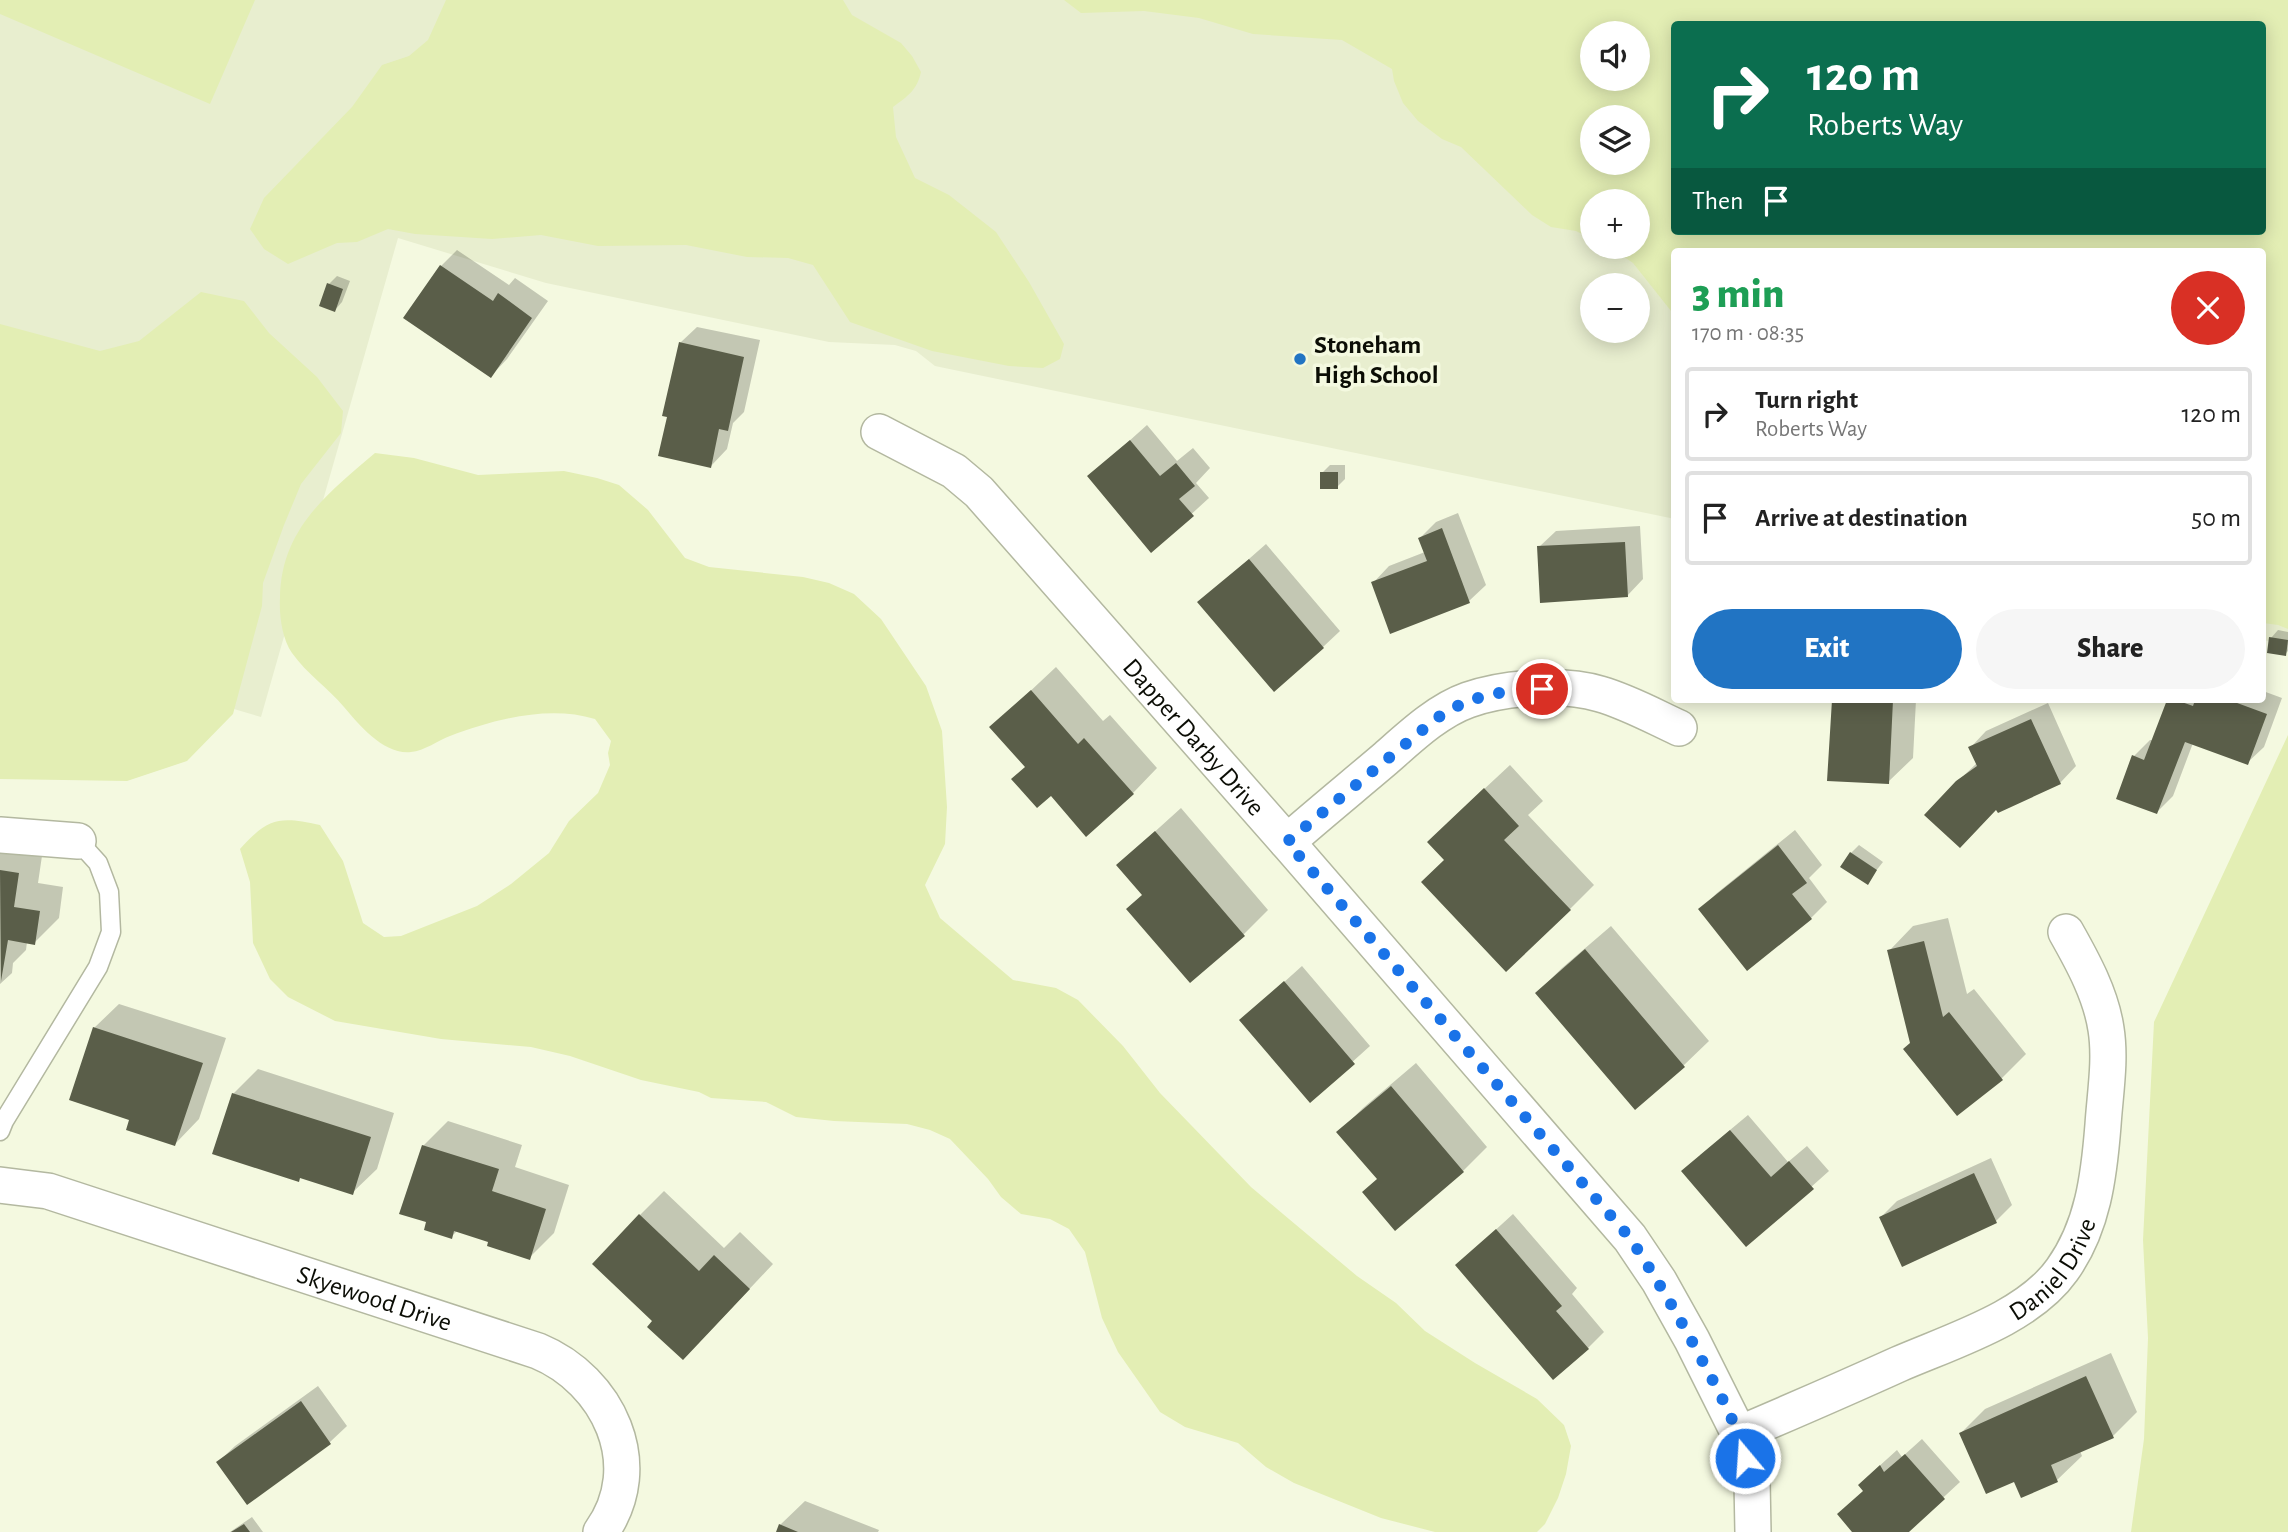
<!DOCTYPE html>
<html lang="en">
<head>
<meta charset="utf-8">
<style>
  body { margin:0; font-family:"Alegreya Sans",sans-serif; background:#f6f6f6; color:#222; height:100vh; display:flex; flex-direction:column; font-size:26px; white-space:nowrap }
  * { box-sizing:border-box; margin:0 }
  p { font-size:23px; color:#767676 }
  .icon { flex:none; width:38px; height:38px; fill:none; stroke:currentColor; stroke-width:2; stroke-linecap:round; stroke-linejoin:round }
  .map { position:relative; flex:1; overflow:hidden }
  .panel { position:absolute; left:1671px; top:248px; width:595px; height:455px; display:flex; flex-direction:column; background:#fff; border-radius:7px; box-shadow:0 4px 18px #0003 }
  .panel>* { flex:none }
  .top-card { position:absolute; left:1671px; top:21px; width:595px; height:214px; border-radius:7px; box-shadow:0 4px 18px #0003; background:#0b6e4f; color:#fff; overflow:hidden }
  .tools { position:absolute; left:1580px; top:21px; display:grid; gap:14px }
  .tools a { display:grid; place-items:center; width:70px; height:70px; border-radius:50%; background:#fff; box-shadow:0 4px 18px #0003; font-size:35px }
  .pin { position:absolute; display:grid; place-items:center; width:60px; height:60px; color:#fff; margin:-30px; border:4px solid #fff; border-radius:50%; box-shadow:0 2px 7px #0007 }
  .me { position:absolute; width:77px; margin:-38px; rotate:342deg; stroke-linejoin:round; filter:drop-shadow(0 0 5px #0008) }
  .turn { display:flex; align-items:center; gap:24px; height:147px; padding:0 21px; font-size:32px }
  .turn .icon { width:91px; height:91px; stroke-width:2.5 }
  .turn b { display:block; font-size:49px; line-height:60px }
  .then { display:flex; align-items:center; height:66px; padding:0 21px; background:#0003; gap:14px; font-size:26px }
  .round { display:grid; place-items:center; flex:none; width:74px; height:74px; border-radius:37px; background:#f6f6f6 }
  .overview { display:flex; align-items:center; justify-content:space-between; height:119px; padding:0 21px }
  h1 { font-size:42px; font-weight:800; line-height:52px; color:#1e9e55 }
  .cta { display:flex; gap:14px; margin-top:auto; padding:14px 21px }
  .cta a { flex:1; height:80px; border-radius:42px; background:#2174c3; color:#fff; font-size:28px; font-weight:800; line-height:80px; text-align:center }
  .cta a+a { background:#f6f6f6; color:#222 }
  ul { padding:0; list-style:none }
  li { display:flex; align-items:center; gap:21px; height:94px; margin:0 14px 10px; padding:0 7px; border:4px solid #e0e0e0; border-radius:7px }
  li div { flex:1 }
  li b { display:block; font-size:26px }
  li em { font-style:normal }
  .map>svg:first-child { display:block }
</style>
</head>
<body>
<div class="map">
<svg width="2288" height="1532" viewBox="0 0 2288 1532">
  <rect width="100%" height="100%" fill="#f4f9e0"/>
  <!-- built -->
  <path fill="#e8eecf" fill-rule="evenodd" d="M0 0H1446L1479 160 1675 168V231H2263L2288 198V645L2263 640V252H1675V519L935 366 916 351 895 345 829 342 546 283 398 238 261 717 0 640ZM1592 201H1638V247H1592ZM1592 285H1638V331H1592Z"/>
  <!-- green -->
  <path fill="#e3eeb4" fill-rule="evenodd" d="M0 0H255L210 104 0 14Z
    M446 0H843L852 15 901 43 912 56 921 72C917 90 908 96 893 107L896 137 915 178 949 195 996 232 1029 282 1064 344 1060 359 1043 368 1009 366 932 351 850 322 813 265 788 258 747 257 686 245 598 246 541 235 492 239 415 234 388 229 357 242 337 243 288 264 264 249 250 229 264 198 352 107 382 65 409 56 428 40Z
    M1064 0H2288V629L2278 625 2263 623V252H1675V316L1633 263 1610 247H1638V201H1592V239L1576 231 1551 227 1532 215 1461 147 1442 139 1418 121 1403 103 1394 81 1392 69 1342 40 1253 34 1199 18 1144 11 1081 13ZM1675 24H2263V231H1675ZM1592 33H1638V79H1592ZM1592 117H1638V163H1592Z
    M201 292 244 301 269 333 317 377 343 411 341 433 301 484 284 525 263 583 262 606 233 714 187 761 127 781 0 779V324L100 351 139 341Z
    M375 453 414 458 478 475 564 471 597 478 619 485 648 510 685 558 709 567 803 577 829 583 854 594 881 619 926 686 942 731 947 807 945 844 925 885 940 918 1013 980 1056 988 1078 1000 1123 1046 1160 1093 1251 1187 1283 1214 1357 1276 1396 1303 1425 1331 1475 1363 1537 1399 1564 1425 1571 1446 1566 1474 1558 1498 1545 1524 1537 1532H1435L1381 1518 1294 1483 1266 1467 1238 1443 1185 1427 1160 1412 1118 1352 1102 1318 1085 1252 1069 1229 1050 1219 1021 1214 1001 1197 988 1179 950 1139 930 1130 907 1124 834 1121 796 1117 766 1102 711 1098 699 1092 641 1080 570 1056 531 1047 441 1039 335 1021 288 997 270 979 253 943 250 882 240 849C268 818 279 816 320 825L343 861 363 923 384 937 401 936 477 906 511 884 549 853 569 821 598 793 610 765 608 753 611 741 595 719C549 705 495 719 450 736 439 740 424 751 411 752 384 755 359 725 344 707 328 688 307 674 292 653 282 639 279 615 280 598 281 529 327 494 375 453Z
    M2288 735V1532H2131L2144 1439 2148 1338 2143 1240 2154 1022Z"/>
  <!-- shadow -->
  <path fill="#0003" d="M457 250 509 285 515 278 548 301 507 359 491 376 441 266Z
    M337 276 350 281 342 302 335 310 321 305 329 284Z
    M697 327 760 340 744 412 733 423 727 449 711 466 669 416 680 343Z
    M1147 425 1177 461 1193 448 1210 468 1196 483 1209 498 1151 551 1089 477Z
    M1330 465H1345V479L1337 487 1322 473Z
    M1458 513 1486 585 1469 601 1391 632 1373 583 1389 566 1425 552 1420 538 1436 522Z
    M1640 526 1643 579 1627 596 1539 547 1556 531Z
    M1266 544 1340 631 1323 647 1200 602Z
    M2278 630 2288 632V651L2285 654 2271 638Z
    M1056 667 1103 721 1110 715 1157 768 1133 793 1026 766 992 727Z
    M2263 691 2282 698 2264 747 2247 763 2193 743 2173 796 2157 812 2134 756 2150 740H2153L2169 700H2263Z
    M1833 700H1916L1913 758 1888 782Z
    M2048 703 2076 766 2060 783 1957 782 1977 763 1970 748 1986 731Z
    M1510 765 1543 801 1528 815 1594 885 1570 909 1445 860 1453 818Z
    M1181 808 1268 910 1244 934 1190 981 1144 894 1118 865Z
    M1795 830 1822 865 1809 878 1827 902 1811 918 1701 909 1717 893Z
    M0 844 43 849 38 883 63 887 59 918 34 943 27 942 26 950 13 963 12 973 0 984Z
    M1859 845 1883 862 1867 882 1851 853Z
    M1948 918 1967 994 1974 989 2026 1054 2002 1078 1957 1114 1912 1042 1889 951 1913 926Z
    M1611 926 1709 1041 1684 1065 1635 1107 1537 993 1562 968Z
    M1302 966 1370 1046 1310 1100 1242 1020Z
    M119 1004 226 1038 199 1119 175 1144 131 1119 94 1028Z
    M1416 1063 1487 1147 1463 1171 1378 1178 1339 1132 1363 1108Z
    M258 1069 394 1113 377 1169 352 1193 233 1094Z
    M1748 1115 1788 1162 1807 1146 1829 1171 1746 1245 1700 1155Z
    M448 1121 522 1145 515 1167 569 1185 554 1233 529 1258 490 1241 458 1230 451 1237 428 1221 423 1146Z
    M1991 1158 2012 1205 1996 1221 1881 1217 1897 1201Z
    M664 1191 724 1248 740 1232 773 1264 707 1334 655 1321 640 1215Z
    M1513 1214 1577 1288 1572 1294 1604 1332 1588 1348 1457 1265Z
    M2111 1353 2137 1412 2113 1436 2080 1451 2082 1456 2057 1480 2022 1496 2015 1479 1961 1433 1985 1409Z
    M318 1386 347 1426 330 1442 247 1502 218 1462 235 1446Z
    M1922 1439 1960 1482 1906 1532H1855L1876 1469 1897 1450 1902 1457Z
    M805 1501 879 1530 878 1532H778L780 1525Z
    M252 1517 263 1532H230Z"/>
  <!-- building -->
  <path fill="#5a5e49" d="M440 265 493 301 498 293 532 318 491 378 403 318Z
    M327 283 343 289 335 312 319 306Z
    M679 342 744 357 728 431 719 429 711 468 658 456 667 417 662 416Z
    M1130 440 1160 476 1176 463 1195 486 1179 499 1194 516 1151 553 1087 476Z
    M1320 472H1338V489H1320Z
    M1442 528 1470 603 1390 634 1371 582 1427 561 1418 538Z
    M1625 542 1628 597 1540 603 1537 546Z
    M1249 559 1324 648 1274 692 1197 602Z
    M2269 637 2288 640 2286 656 2267 653Z
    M1031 690 1078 744 1084 738 1134 794 1086 837 1051 796 1037 808 1011 779 1025 767 989 727Z
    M1832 700H1893L1889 784 1827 781Z
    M2167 700H2176L2193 706 2195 700H2229L2267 714 2248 765 2185 742 2157 814 2116 799 2132 755 2144 760Z
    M2031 719 2061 784 1998 813 1996 810 1960 848 1924 815 1956 781 1977 766 1968 747Z
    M1484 788 1519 826 1504 840 1571 910 1506 972 1421 882 1444 860 1427 842Z
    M1155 831 1245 936 1190 983 1126 909 1142 895 1116 865Z
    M1778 845 1807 883 1792 894 1812 919 1747 971 1698 909Z
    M1850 852 1877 870 1868 885 1840 867Z
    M0 870 19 873 14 907 40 911 35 945 8 940 1 981Z
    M1924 941 1943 1017 1949 1012 2003 1080 1957 1116 1903 1049 1910 1043 1887 950Z
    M1585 949 1685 1067 1635 1110 1535 993Z
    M1284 981 1355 1064 1310 1103 1239 1020Z
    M93 1027 203 1063 175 1146 126 1130 129 1120 69 1100Z
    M1391 1086 1464 1172 1395 1231 1362 1192 1377 1179 1336 1132Z
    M232 1093 371 1137 353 1195 300 1178 299 1182 212 1154Z
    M1730 1130 1771 1177 1789 1161 1814 1189 1746 1247 1681 1171Z
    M422 1145 499 1169 492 1191 546 1209 530 1260 487 1246 488 1242 454 1231 452 1239 424 1230 426 1222 399 1214Z
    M1974 1173 1997 1223 1902 1267 1879 1217Z
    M639 1214 699 1271 714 1255 750 1289 683 1360 647 1327 652 1321 592 1264Z
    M1496 1229 1562 1306 1556 1311 1589 1349 1553 1380 1455 1265Z
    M2086 1376 2114 1438 2051 1465 2058 1482 2021 1498 2014 1482 1986 1494 1959 1433Z
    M301 1401 331 1444 247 1505 216 1462Z
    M1905 1454 1945 1499 1909 1532H1852L1837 1514 1863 1491 1858 1485 1880 1465 1884 1472Z
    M244 1524 250 1532H231Z
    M779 1524 798 1532H776Z"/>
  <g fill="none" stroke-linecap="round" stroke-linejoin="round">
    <!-- lane casing -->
    <g stroke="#b3b8a0" stroke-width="21">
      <path id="lane" d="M0 1131 4 1121 98 967 111 932 109 892 98 863 78 841"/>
    </g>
    <!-- street casing -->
    <g stroke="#b3b8a0" stroke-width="38">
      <g id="street">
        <path id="s1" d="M879 432 954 471 979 492 1287 842 1630 1238 1659 1281 1692 1340 1739 1434 1752 1481 1753 1532"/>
        <path d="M0 835 78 841"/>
        <path d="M1287 842C1319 814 1352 787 1385 759 1409 738 1437 711 1468 700 1505 687 1563 683 1600 694 1628 702 1653 716 1679 728"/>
        <path id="s2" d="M0 1185 48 1191 538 1351C608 1380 649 1465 601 1532"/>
        <path id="s3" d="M1739 1434C1793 1411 1846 1388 1899 1364 1952 1341 2028 1318 2062 1270 2093 1227 2099 1176 2103 1125 2105 1094 2111 1060 2106 1029 2101 995 2083 962 2066 932"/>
      </g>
    </g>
    <!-- lane -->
    <use href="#lane" stroke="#fff" stroke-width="18"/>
    <!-- street -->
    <use href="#street" stroke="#fff" stroke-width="35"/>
  </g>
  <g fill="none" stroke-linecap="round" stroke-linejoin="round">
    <!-- route -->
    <path stroke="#1a73e8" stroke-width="12" stroke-dasharray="0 21.6" d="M1542 689 1499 693 1466 701 1437 718 1287 842 1630 1238C1657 1279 1681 1320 1704 1364 1720 1394 1737 1424 1745 1458"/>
  </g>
  <!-- markers -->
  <circle fill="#2174c3" stroke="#f4f9e0" stroke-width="2.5" cx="1300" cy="359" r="7"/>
  <g text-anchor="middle" stroke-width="7" stroke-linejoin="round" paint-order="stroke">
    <!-- poi labels -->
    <g font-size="26" font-weight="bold" fill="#0b0d05" stroke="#f4f9e0" text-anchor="start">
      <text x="1314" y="353">Stoneham<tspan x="1314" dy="30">High School</tspan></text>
    </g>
    <!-- street labels -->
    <g font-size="26" fill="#0b0d05" stroke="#f4f9e0">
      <text dy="9" stroke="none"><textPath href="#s1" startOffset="443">Dapper Darby Drive</textPath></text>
      <text dy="9" stroke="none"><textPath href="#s3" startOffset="360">Daniel Drive</textPath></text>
      <text dy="9" stroke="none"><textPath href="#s2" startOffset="392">Skyewood Drive</textPath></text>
    </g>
  </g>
</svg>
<div class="tools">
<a><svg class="icon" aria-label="sound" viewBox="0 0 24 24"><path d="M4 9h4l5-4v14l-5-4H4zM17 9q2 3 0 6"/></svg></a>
<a><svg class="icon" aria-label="layers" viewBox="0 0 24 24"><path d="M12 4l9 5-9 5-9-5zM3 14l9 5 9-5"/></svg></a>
<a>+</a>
<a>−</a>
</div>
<div class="pin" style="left:1542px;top:689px;background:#d93025"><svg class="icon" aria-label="arrive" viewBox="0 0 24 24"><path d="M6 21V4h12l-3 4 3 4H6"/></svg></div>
<svg class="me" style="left:1745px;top:1458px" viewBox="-20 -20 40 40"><circle r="17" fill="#1a73e8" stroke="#fff" stroke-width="3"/><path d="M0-11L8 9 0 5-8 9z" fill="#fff"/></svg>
<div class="top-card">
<div class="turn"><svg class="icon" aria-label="right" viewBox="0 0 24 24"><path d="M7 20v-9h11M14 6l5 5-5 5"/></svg><div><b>120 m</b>Roberts Way</div></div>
<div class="then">Then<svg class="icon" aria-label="arrive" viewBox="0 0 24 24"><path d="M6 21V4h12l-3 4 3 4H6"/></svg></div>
</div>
<section class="panel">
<div class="overview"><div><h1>3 min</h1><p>170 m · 08:35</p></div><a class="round" style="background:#d93025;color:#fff"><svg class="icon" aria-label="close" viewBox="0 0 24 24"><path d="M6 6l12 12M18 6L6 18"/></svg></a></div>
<ul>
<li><svg class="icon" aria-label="right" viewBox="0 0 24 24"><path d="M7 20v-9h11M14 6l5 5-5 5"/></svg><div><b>Turn right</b><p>Roberts Way</p></div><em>120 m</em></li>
<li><svg class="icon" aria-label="arrive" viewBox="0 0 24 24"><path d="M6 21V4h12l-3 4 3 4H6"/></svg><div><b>Arrive at destination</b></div><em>50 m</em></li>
</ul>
<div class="cta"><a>Exit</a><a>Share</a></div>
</section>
</div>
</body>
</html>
